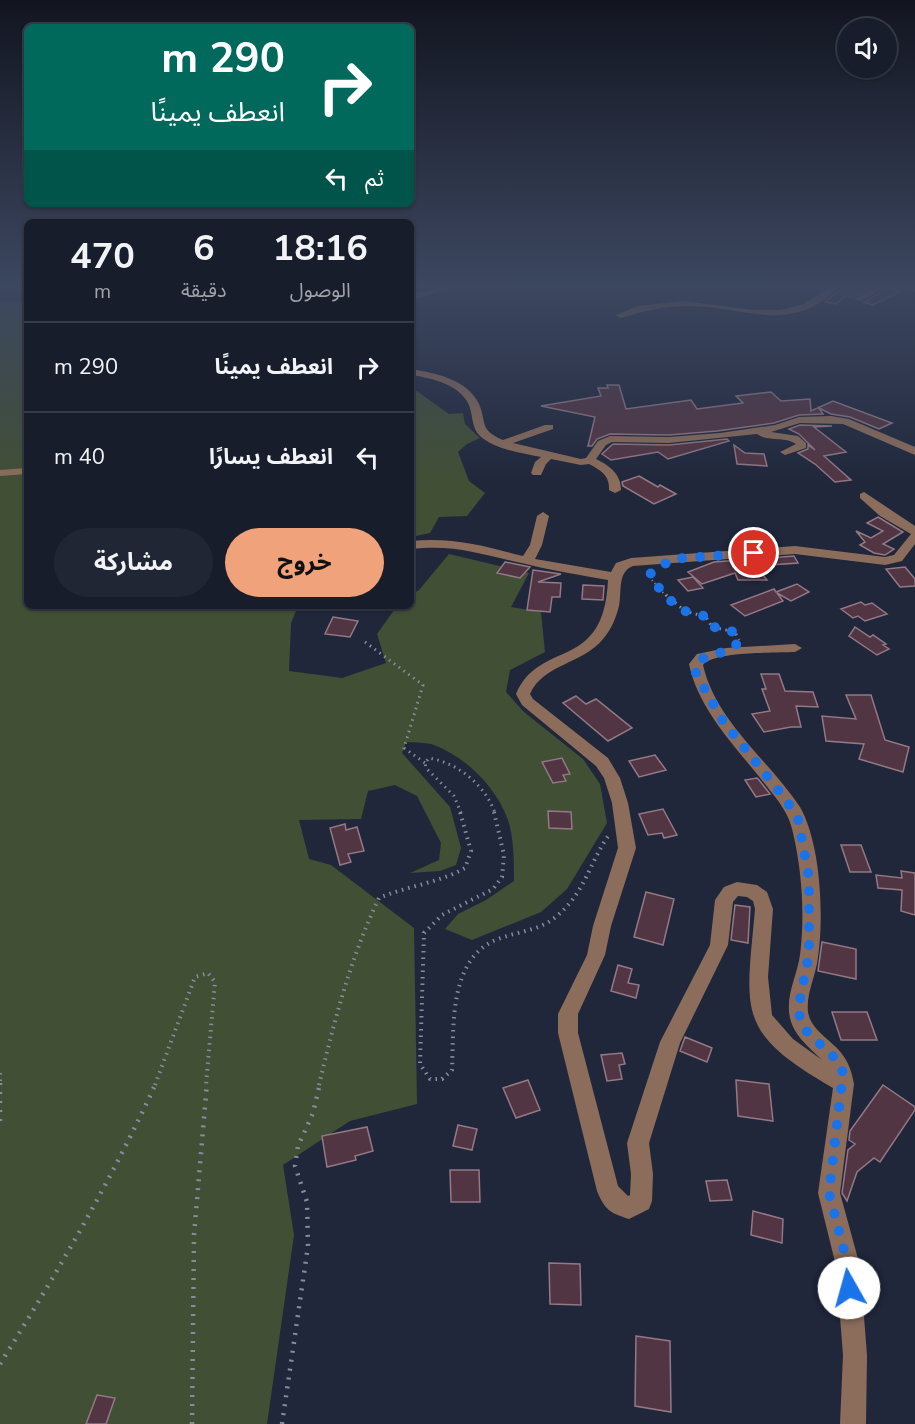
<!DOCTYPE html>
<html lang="ar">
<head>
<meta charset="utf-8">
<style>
  body { margin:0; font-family:"Nunito Sans","Noto Sans Arabic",sans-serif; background:#212634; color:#f1f3f6; direction:rtl; height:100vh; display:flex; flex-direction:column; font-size:22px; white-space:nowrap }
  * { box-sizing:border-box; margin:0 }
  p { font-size:20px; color:#9fa2a9 }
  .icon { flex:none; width:33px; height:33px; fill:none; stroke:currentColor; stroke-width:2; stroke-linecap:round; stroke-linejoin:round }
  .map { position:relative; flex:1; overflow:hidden; direction:ltr }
  .details { position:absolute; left:24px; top:219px; width:390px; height:390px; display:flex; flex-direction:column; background:#181d2c; border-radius:9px; box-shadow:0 2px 4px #0004,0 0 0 2px #363b48; direction:rtl }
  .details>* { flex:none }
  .top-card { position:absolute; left:24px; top:24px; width:390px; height:183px; border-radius:9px; box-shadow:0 2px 4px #0004,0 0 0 2px #363b48; direction:rtl; background:#00695c; color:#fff; overflow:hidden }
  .controls { position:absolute; left:837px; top:18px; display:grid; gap:12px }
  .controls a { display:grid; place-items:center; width:60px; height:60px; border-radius:50%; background:#181d2c; box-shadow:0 2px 4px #0004,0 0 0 2px #363b48; font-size:30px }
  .pin { position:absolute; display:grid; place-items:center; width:51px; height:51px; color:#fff; margin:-26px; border:3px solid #fff; border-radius:50%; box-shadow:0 2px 6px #0007 }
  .me { position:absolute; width:66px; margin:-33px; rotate:353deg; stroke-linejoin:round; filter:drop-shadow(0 0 4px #0008) }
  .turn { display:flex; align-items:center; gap:21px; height:126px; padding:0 30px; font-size:27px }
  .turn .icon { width:78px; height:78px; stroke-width:2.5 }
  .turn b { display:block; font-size:42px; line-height:51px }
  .then { display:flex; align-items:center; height:57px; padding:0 30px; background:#0003; gap:12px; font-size:22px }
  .eta { display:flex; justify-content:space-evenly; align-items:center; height:102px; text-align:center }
  .eta b { font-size:36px; font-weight:700; line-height:42px }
  .primary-button { display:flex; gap:12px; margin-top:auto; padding:12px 30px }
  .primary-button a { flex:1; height:69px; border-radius:36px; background:#f0a27a; color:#111; font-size:24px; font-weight:700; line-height:69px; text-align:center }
  .primary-button a+a { background:#212634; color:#f1f3f6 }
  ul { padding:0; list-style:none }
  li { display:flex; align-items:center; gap:18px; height:90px; padding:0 30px; border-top:2px solid #363b48 }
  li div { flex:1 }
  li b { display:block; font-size:22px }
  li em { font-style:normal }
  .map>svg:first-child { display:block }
</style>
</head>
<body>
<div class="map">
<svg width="915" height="1424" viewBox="0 0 915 1424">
  <rect width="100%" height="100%" fill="#20273b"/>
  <!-- green -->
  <path fill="#414f35" d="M0 302H27V606H298L291 623 289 671 342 678 386 663 377 634 397 606H411V595L419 590 449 554 529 573 511 607 541 612 545 652 510 670 506 692 524 712 583 759 600 784 607 823 567 889 541 912 472 940 445 929 458 914 486 900 514 881C514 861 514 839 508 820 496 787 467 758 434 745 426 742 415 743 406 742L402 753 450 807 461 848 456 865 440 871 410 873 439 860 441 843 417 796 395 785 368 791 361 819 299 820 309 859 331 865 414 928 417 1104 350 1121 283 1165 294 1235 267 1424H0Z
    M411 387 449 414 463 413 465 424 480 438 467 444 458 452 469 481 485 493 467 516 439 517 430 533 411 537Z"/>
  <!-- building -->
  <path fill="#523543" stroke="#937885" stroke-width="1.5" d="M846 285H875L851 298 846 296 836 304 825 302Z
    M889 288 902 291 873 305 864 302Z
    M607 385H619L626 409 691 400 697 409 743 403 736 396 771 392 781 401 810 399 811 411 833 401 892 423 879 429 850 417 831 414 819 408 823 414 799 415 774 423 717 431 669 435 610 434 597 439 592 446H588L595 417 541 406 601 396 598 388H608Z
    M800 425 832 426 814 427 846 452 824 456 851 480 835 482 815 464 798 453 808 449V445L815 450 799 434 789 429Z
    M727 439 729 441 668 459 658 452 611 460 602 454 613 444 669 445Z
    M734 445 745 453 764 454 767 466 737 464Z
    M639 476 658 487 660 485 676 494 654 504 623 486 622 482Z
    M878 517 903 532 883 544 894 549 885 555 874 553 860 545 865 542 856 531 871 538 883 531 867 523Z
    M794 556 798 563 756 566 767 580H738L735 573 702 584 688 572 714 562Z
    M505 562 530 567 520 578 497 573Z
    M905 567 915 579V586L900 587 886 569Z
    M533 570 561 574 538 582 561 583 560 597H552L550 612 527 610Z
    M693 577 703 588 688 591 678 580Z
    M797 584 809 592 791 601 777 593 783 601 745 616 731 605 774 589 776 592Z
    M583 585 604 586 603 600 582 599Z
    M861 602 865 605 872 603 887 614 865 621 858 616 853 618 841 609Z
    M333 617 358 621 350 637 325 634Z
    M855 627 870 637 873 635 886 644 883 645 889 649 877 655 849 636Z
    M761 674H779L785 691 813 692 818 707 796 706 801 727H791L764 732 752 714 770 711 762 689H766Z
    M846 695H871L885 740 909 747 903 772 859 759 864 744 826 741 822 716 856 719Z
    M576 696 586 704 596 699 632 728 608 741 563 703Z
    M655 755 666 770 639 777 629 761Z
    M562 758 570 774 563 775 566 781 553 783 542 762Z
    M757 778 759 780 770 794 756 797 745 780Z
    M663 809 677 835 664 838 662 833 648 835 639 814Z
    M548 811 571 812 572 829 549 828Z
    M345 824 346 830 357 827 364 851 348 854 351 862 340 865 330 828Z
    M841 845H861L871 872H850Z
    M901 871 915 873V915L901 911 902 890 878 888 876 875 902 878Z
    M646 892 674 899 663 945 634 937Z
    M735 905 750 907 748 943 731 940Z
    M822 942 856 949V979L818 971Z
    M618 965 632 969 628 983 639 985 636 998 611 991Z
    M832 1012H867L877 1040H841Z
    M685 1037 712 1048 707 1062 680 1051Z
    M622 1053 625 1064 619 1065 622 1079 607 1081 601 1055Z
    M528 1080 540 1110 516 1118 503 1088Z
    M736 1080 769 1084 773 1121 738 1116Z
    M883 1085 915 1107V1110L880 1162 874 1158 857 1172 847 1201 842 1193 848 1150 855 1144 849 1140 850 1131Z
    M458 1125 477 1129 472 1150 453 1146Z
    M367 1127 373 1151 355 1156 356 1160 327 1167 322 1136Z
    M450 1170H479L480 1202H451Z
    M727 1180 732 1200 710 1201 706 1181Z
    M753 1211 783 1219 782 1243 751 1235Z
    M549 1263 580 1264 581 1305 550 1304Z
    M636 1336 670 1341 671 1412 635 1406Z
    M97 1395 115 1398 106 1424H86Z"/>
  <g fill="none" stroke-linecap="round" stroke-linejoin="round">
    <!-- path-far3 -->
    <path stroke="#858c9c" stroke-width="2" stroke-dasharray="1 3" stroke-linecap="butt" d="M651 573 650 578 667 597"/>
    <!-- path-far2 -->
    <path stroke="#858c9c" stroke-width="3" stroke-dasharray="1.5 4.5" stroke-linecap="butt" d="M666 595 685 611 706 617 712 627 735 632 739 640
      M365 642 423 685 404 748 425 763
      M461 813 454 796 426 768 425 763 429 758C458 763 485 785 495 813"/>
    <!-- path-far1 -->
    <path stroke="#858c9c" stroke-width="4" stroke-dasharray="1.5 5" stroke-linecap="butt" d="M494 812 504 855 502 877 493 889 442 915 424 933 420 1064 430 1079H442L452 1070C454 1027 448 958 498 939 519 931 539 931 557 916 586 891 589 863 609 835
      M0 1073V1085
      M155 1085 195 977 208 973 215 982 206 1085
      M319 1085C334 1022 351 956 379 898 407 886 439 883 465 868L471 851 460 812"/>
    <!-- path -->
    <path stroke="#858c9c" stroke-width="4.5" stroke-dasharray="2 7" stroke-linecap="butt" d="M0 1083V1126
      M0 1364C57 1273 111 1181 156 1083
      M192 1424 194 1235 207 1083
      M282 1424 308 1246 307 1202 295 1166 298 1146 313 1113 320 1083"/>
    <!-- minor -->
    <path fill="#8c6d5b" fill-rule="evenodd" d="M450 285H464L411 300V294Z
      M832 285H841C794 335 749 308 693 306 667 305 644 311 620 318L616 315 638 306 684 301 754 310H781L804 304Z
      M879 285H889L860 301 853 299Z
      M890 285 915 286V292L891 287Z
      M411 369C435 373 467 379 479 404 487 423 479 430 503 440L545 425H553V429L513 443 581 459 586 458 598 441 610 436 669 437 720 433 775 425 799 417 831 416 849 419 915 447V455L843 424 800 423 771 432 798 436 806 443V448L785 455 780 452 796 444C785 436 768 442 757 434L669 443 612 442 606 445 596 459C610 466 621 474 621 490L615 493 609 490C610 475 600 470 589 464L581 465 551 459 546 464 541 475H533L531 473 535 462 541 457C521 453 493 449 479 435 472 427 473 418 470 408 463 385 432 378 411 375Z
      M27 468V474L0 476V470Z
      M864 492 915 526V544L902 561 885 565 795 554 633 566C617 572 622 591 619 606 616 618 611 630 603 639 583 664 543 664 530 694L533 699 608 758 620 778 628 803 636 848 611 926 605 955 578 1014V1033L618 1186 628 1196 630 1195 631 1174 627 1143 660 1042 710 945 715 900 724 887 737 882 757 885 767 892 773 909 768 977 772 1015 793 1039 822 1060C810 1048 794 1036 790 1018 785 996 797 976 800 955 805 916 802 871 793 833 789 811 774 796 761 779 733 744 698 708 689 664L697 654 726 648 795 644 802 648 795 652C776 653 714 651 703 665 716 722 769 760 800 807 821 844 824 916 818 957 816 976 806 993 808 1012 811 1031 832 1040 842 1054 849 1063 852 1073 854 1084L840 1193 860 1266 867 1355 866 1424H840L843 1355 836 1266 818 1193 833 1088C735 1032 746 1012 755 909L753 901 747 897 738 896 733 902 728 945 680 1043 649 1143 653 1174 652 1201 649 1209 629 1219C610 1213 605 1210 597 1191L558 1033V1014L587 955 593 926 618 848 612 803 604 778 596 766 522 705 516 694C540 638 604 673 608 580 581 575 553 571 526 564 482 555 457 544 411 549V541C454 537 483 546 523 556L530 545 537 516 543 512 549 516 542 545 535 559 611 572 616 563 631 558 795 546 885 557 894 555 911 534 880 516 860 498V494Z"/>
  </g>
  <!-- sky -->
  <linearGradient id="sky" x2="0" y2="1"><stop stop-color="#121520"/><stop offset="0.59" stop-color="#3c4760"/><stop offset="1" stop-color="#3c4760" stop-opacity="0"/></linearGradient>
  <rect width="915" height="484" fill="url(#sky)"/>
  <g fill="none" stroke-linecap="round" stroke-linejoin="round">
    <!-- route -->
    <path stroke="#1a73e8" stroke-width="10" stroke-dasharray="0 18" d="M754 553 672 559 650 574V578C660 588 672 605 685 611 695 616 710 612 712 627L729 629 740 638C733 657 708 650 696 664V674L723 721 786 800 798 819 809 878V954L798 1010 803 1028 838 1061 843 1073 829 1193 848 1266 849 1288"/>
  </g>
</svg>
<div class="controls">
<a><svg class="icon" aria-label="sound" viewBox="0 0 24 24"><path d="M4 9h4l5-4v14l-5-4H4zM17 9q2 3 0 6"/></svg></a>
</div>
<div class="pin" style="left:754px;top:553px;background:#d93025"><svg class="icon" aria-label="arrive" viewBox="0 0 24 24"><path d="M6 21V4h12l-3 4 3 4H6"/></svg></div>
<svg class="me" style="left:849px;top:1288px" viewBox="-20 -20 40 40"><circle r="19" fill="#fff"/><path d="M0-13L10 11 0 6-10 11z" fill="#1a73e8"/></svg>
<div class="top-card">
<div class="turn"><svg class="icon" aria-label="right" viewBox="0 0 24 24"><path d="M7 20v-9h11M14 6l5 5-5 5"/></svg><div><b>290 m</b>انعطف يمينًا</div></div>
<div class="then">ثم<svg class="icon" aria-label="left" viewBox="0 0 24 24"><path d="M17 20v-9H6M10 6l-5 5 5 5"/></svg></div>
</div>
<section class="details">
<div class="eta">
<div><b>18:16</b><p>الوصول</p></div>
<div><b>6</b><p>دقيقة</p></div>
<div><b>470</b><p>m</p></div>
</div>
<ul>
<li><svg class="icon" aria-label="right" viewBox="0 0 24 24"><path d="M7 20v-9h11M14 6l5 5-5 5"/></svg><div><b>انعطف يمينًا</b></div><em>290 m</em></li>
<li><svg class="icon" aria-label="left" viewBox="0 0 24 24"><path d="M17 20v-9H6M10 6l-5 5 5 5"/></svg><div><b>انعطف يسارًا</b></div><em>40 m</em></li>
</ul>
<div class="primary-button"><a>خروج</a><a>مشاركة</a></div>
</section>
</div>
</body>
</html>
